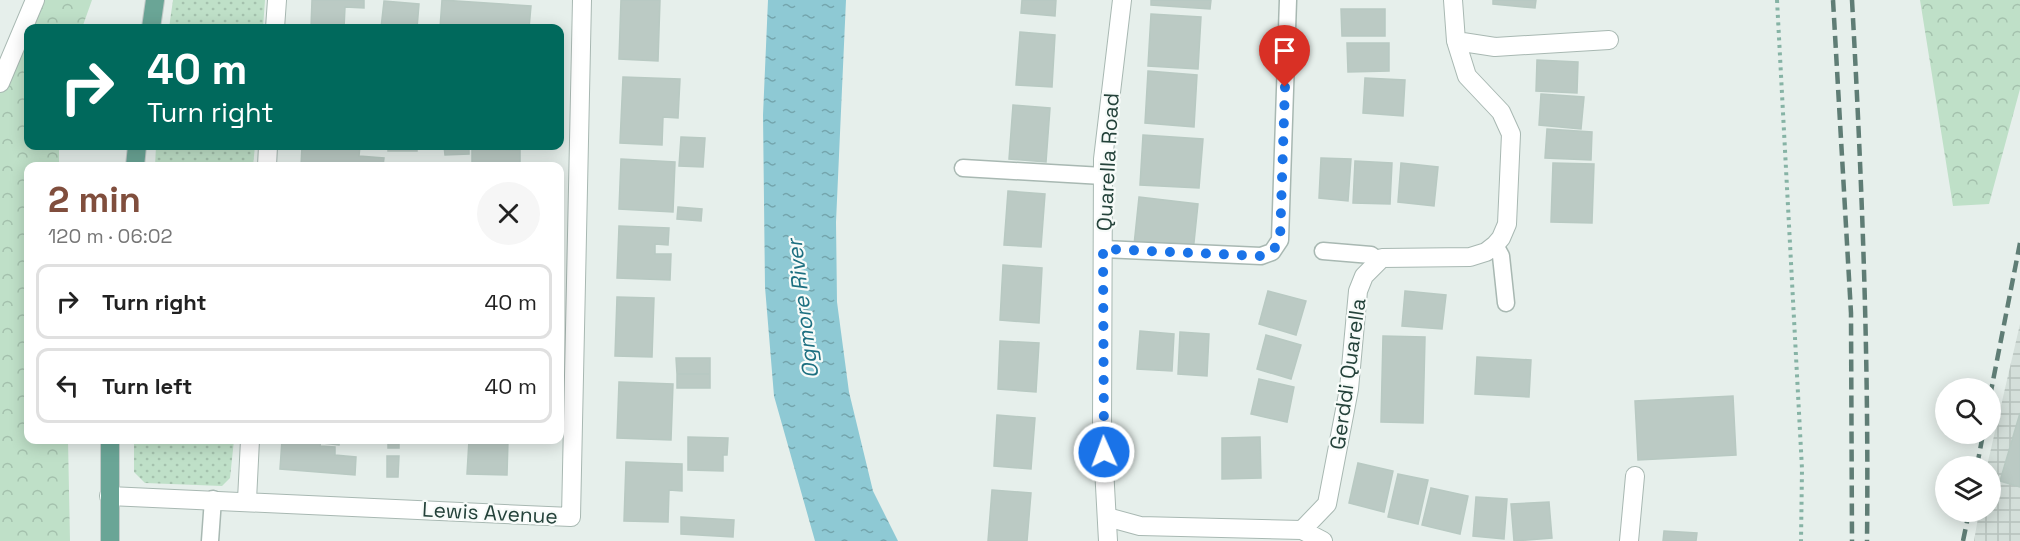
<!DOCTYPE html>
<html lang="en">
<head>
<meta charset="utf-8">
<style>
  body { margin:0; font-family:"Space Grotesk",sans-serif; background:#f6f6f6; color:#222; height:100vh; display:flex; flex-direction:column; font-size:22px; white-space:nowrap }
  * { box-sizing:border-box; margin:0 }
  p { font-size:20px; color:#767676 }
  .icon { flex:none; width:33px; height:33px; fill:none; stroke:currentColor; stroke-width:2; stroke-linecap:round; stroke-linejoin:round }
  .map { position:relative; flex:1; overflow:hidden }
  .side { position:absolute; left:24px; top:162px; width:540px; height:282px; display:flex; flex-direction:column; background:#fff; border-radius:12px; box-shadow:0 3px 15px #0003 }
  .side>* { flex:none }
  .top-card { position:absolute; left:24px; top:24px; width:540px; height:126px; border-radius:12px; box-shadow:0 3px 15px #0003; background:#00695c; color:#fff; overflow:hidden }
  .buttons { position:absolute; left:1935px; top:378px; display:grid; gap:12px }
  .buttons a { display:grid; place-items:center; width:66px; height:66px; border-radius:50%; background:#fff; box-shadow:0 3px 15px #0003; font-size:30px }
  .pin { position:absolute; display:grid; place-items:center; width:51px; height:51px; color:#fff; margin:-62px -26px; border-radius:50% 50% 50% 0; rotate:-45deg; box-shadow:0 0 6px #0007 }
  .pin .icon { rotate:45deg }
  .me { position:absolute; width:66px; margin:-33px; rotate:358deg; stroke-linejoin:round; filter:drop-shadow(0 0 4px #0008) }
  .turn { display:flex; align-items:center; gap:21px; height:126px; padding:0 24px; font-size:27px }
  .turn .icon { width:78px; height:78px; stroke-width:2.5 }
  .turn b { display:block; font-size:42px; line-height:51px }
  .round { display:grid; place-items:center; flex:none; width:63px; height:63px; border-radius:32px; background:#f6f6f6 }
  .head { display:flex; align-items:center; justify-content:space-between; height:102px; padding:0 24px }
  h1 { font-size:36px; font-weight:700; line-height:45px; color:#804e3d }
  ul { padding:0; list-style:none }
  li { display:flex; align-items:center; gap:18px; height:75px; margin:0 12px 9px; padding:0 12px; border:3px solid #e0e0e0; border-radius:12px }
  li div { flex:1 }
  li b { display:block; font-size:22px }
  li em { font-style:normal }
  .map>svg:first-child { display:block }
</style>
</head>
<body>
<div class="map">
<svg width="2020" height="541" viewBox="0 0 2020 541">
  <defs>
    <pattern id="industrial-grid" width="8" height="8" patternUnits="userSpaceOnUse" patternTransform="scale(1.5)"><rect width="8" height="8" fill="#d4dfda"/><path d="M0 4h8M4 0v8" fill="none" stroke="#b6c1bc"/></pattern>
    <pattern id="grass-dots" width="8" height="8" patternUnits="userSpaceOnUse" patternTransform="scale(1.5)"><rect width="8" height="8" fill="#bfe0c8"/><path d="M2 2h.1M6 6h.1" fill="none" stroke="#a4c1ad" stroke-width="1.8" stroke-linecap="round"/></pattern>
    <pattern id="forest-crowns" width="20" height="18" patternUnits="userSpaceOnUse" patternTransform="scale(1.5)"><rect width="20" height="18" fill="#bfe0c8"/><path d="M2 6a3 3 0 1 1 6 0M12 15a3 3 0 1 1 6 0" fill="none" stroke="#a4c1ad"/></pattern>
    <pattern id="water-ripples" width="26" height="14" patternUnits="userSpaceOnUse" patternTransform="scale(1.5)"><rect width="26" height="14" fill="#8ec9d4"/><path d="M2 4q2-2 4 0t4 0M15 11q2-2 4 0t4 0" fill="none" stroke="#74a5ad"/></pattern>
  </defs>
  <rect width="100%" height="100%" fill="#e6efeb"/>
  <!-- industrial -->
  <path fill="url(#industrial-grid)" d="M2020 324V541H1974L1979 512H1990V466H1987Z"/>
  <!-- grass -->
  <path fill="url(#grass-dots)" d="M173 0H265L263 28H169Z
    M156 146H255L253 166H155Z
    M134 440H234L230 478 222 486 145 483 134 472Z"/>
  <!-- forest -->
  <path fill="url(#forest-crowns)" d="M30 0H92L82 28H28V146H59V166H28V440H68L70 541H0V60Z
    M1920 0H2020V89L1989 204 1953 206Z"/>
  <!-- water -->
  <path fill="url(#water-ripples)" d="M768 0H846L836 222 837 302 849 392 873 491 898 541H815L774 396 765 287 763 115Z"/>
  <!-- building -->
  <path fill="#bbcac4" stroke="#b8c9c2" stroke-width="1.5" d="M312 0H364V8L345 7 344 28H311Z
    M442 0 531 6 529 28H440Z
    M621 0H660L658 61 619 59Z
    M1022 0H1056L1055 16 1021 13Z
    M1151 0H1211L1210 9 1151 5Z
    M1493 0H1536L1535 8 1493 4Z
    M384 1 419 4 417 28H381Z
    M1341 9H1385V36H1342Z
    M1151 14 1201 17 1198 69 1148 66Z
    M1020 32 1055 35 1052 87 1016 85Z
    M1347 43H1389V71L1348 72Z
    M1537 60 1578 62 1577 93 1536 91Z
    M1148 71 1197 75 1194 127 1145 123Z
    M623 77 680 79 678 118 663 117 662 145 620 143Z
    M1365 78 1405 80 1403 116 1363 113Z
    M1541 94 1584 97 1581 129 1539 125Z
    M1013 105 1050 108 1046 162 1009 159Z
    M1547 129 1592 132 1591 160 1545 158Z
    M1143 135 1203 139 1199 188 1140 185Z
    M681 137 705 138 703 167 679 166Z
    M302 146H360L359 156 384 158 383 166H301Z
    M388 146H417V151H388Z
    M444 146H469V154L445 155Z
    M472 149 520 150V166H472Z
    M1321 158 1351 159 1348 201 1319 198Z
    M621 159 675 162 673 212 619 209Z
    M1355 161 1392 163 1390 204 1353 203Z
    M1401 163 1438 167 1434 206 1398 202Z
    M1553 163 1594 164 1592 223 1551 222Z
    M1008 191 1045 194 1041 247 1004 245Z
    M1139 197 1198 204 1193 252 1134 245Z
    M678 207 702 209 701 221 677 219Z
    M619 226 669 228 668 245 655 244V254H671L670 280 617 278Z
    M1003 265 1042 268 1039 323 1000 320Z
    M1268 291 1306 301 1296 335 1259 324Z
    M1405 291 1446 295 1442 329 1402 326Z
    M617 297 654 298 652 357 615 356Z
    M1140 331 1174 334 1172 371 1137 369Z
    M1180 332 1209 334 1207 376 1178 374Z
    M1266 335 1301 345 1291 379 1257 369Z
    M1383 336 1425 337 1423 423 1381 422Z
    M1000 341 1039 343 1036 392 998 389Z
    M1477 357 1531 360 1529 397 1475 394Z
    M676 358H710V374H677Z
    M677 374H710V388H677Z
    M1259 379 1294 387 1287 422 1251 414Z
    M619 382 673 384 671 440 617 438Z
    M1733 396 1736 455 1638 460 1635 401Z
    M2020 413V487L2000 481Z
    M997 415 1035 418 1031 469 994 466Z
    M688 437 728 438 727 455H723V471L688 470Z
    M1260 437 1261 478 1222 479V438Z
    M282 440H321L320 446 335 447V455L356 457 355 475 280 469Z
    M323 440H340L339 445 323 443Z
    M388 440H399V448H388Z
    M469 440H508L507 475 467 474Z
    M387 456H399L398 477H387Z
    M626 462 682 464V491L669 490 668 522 624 521Z
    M1358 463 1393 471 1384 512 1349 503Z
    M1398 474 1428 480 1418 524 1388 517Z
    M1431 488 1468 496 1460 534 1422 525Z
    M992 490 1031 493 1027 541H988Z
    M1476 497 1507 499 1504 539 1473 536Z
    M1549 502 1552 538 1514 541 1511 504Z
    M681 517 734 520 733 537 681 534Z
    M1664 531 1697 533 1696 541H1663Z"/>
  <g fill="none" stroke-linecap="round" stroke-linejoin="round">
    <!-- service casing -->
    <g stroke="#a8b8b2" stroke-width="19">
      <path id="service" d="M963 168 1103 176
        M1495 245 1501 256 1506 303
        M1103 249 1261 256 1272 252 1280 240 1288 0
        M1323 251 1371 255 1379 261
        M210 541 213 499"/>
    </g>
    <!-- minor casing -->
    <g stroke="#a8b8b2" stroke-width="20">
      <path id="minor" d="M275 28 277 0
        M1456 41 1495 47 1609 40
        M0 83 35 0
        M267 166 268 146
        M109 496 571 517 582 0
        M247 500 250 440
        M1107 517 1140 526 1302 530 1327 504 1349 389 1358 291 1364 276 1382 258 1470 257 1486 252 1495 245 1501 238 1507 224 1511 134 1501 112 1467 76 1456 41 1453 0
        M1302 530 1323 541
        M1629 541 1635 476"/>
    </g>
    <!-- tertiary casing -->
    <g stroke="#a8b8b2" stroke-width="20">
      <path id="tertiary" d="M1108 541 1102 431 1103 159 1122 0"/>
    </g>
    <!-- primary casing -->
    <g stroke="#c2cac8" stroke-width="20">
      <path id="primary" d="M151 28 155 0
        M135 166 137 146
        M110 541V440"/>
    </g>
    <!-- path -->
    <path stroke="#86b3a5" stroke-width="4" stroke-dasharray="3 4.5" stroke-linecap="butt" d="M1777 0 1802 469 1801 541"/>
    <!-- service -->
    <use href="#service" stroke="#fff" stroke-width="16"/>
    <!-- minor -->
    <use href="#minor" stroke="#fff" stroke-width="18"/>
    <!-- tertiary -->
    <use href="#tertiary" stroke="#fff" stroke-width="18"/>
    <!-- primary -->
    <use href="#primary" stroke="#6aa596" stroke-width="18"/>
    <!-- rail -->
    <path stroke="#5f7d75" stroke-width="4.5" stroke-dasharray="12 6" stroke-linecap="butt" d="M1833 0 1851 313 1852 541
      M1852 0C1862 181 1869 360 1867 541
      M1990 396 2020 243
      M1977 466 1983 434
      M1963 541 1969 512"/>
  </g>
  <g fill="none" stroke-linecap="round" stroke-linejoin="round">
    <!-- route -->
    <path stroke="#1a73e8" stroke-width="10" stroke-dasharray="0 18" d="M1104 452 1103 249 1261 256 1272 252 1280 240 1285 87"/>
  </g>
  <g text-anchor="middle" stroke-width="4.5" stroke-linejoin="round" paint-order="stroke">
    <!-- street labels -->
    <g font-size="21" fill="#24423a" stroke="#f7fbf9">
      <text transform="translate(1108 162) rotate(-87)" y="7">Quarella Road</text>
      <text transform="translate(1348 374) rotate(-82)" y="7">Gerddi Quarella</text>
      <text transform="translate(490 513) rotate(3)" y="7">Lewis Avenue</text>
    </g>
    <!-- water labels -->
    <g font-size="22" font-style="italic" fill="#1c6f80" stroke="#f7fbf9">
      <text transform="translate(802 309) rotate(-97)" y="8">Ogmore River</text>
    </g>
  </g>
</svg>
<div class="buttons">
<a><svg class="icon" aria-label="search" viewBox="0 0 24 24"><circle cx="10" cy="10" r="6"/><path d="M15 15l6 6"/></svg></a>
<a><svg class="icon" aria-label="layers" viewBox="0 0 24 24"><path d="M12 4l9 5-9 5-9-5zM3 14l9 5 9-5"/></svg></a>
</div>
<div class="pin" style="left:1285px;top:87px;background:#d93025"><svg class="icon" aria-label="arrive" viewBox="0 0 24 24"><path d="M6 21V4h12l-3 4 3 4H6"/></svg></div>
<svg class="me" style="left:1104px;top:452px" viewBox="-20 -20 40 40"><circle r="17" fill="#1a73e8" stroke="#fff" stroke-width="3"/><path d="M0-11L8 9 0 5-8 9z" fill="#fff"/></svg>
<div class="top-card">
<div class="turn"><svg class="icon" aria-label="right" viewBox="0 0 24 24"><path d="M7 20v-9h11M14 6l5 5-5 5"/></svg><div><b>40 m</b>Turn right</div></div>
</div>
<section class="side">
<div class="head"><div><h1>2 min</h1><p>120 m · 06:02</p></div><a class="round"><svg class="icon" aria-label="close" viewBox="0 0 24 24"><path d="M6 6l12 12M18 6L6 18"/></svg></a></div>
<ul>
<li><svg class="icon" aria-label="right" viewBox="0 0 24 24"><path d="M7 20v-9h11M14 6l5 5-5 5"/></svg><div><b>Turn right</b></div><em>40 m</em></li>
<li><svg class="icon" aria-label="left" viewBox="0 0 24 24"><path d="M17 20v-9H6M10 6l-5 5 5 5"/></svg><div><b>Turn left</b></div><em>40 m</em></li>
</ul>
</section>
</div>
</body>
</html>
